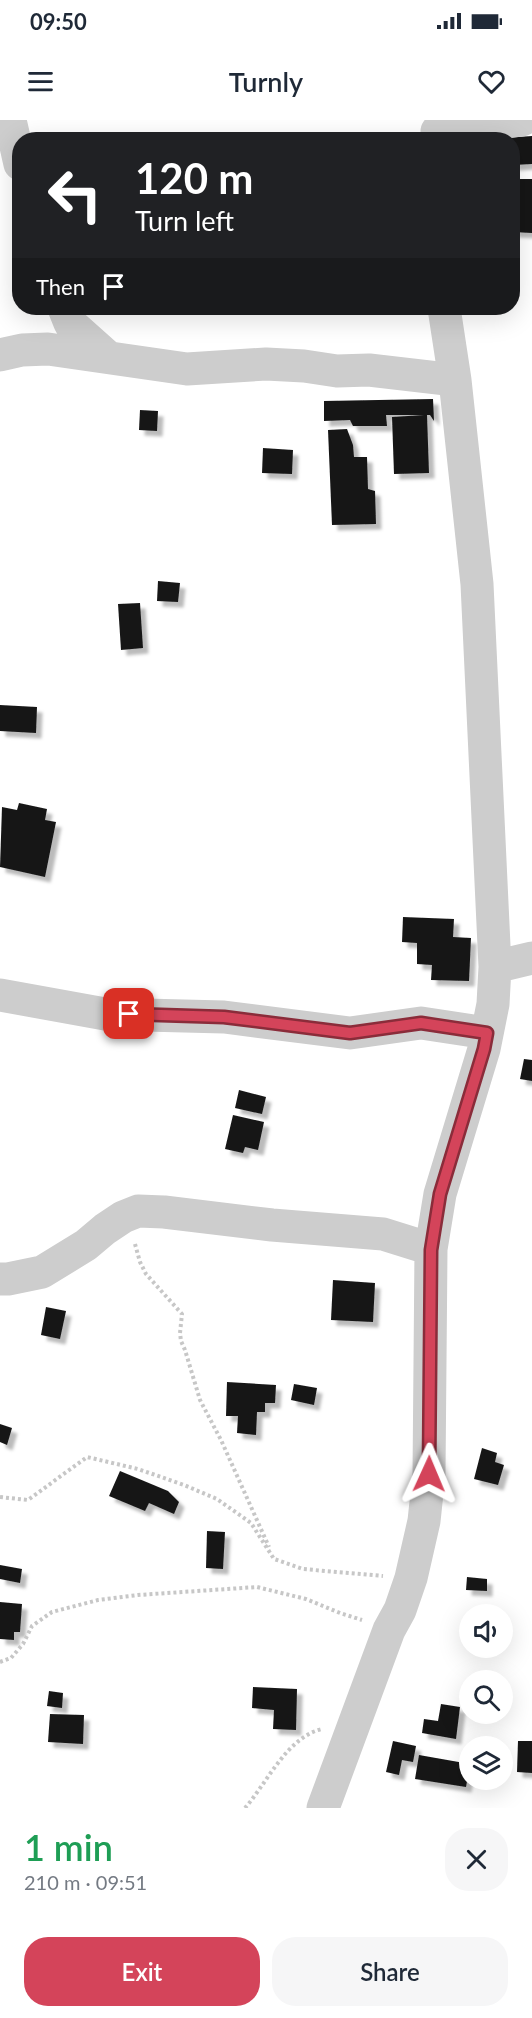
<!DOCTYPE html>
<html lang="en">
<head>
<meta charset="utf-8">
<style>
  body { margin:0; font-family:Lato,sans-serif; background:#f6f6f7; color:#1f2937; height:100vh; display:flex; flex-direction:column; font-size:22px; white-space:nowrap }
  * { box-sizing:border-box; margin:0 }
  p { font-size:20px; color:#747a83 }
  .icon { flex:none; width:33px; height:33px; fill:none; stroke:currentColor; stroke-width:2; stroke-linecap:round; stroke-linejoin:round }
  .map { position:relative; height:1688px; overflow:hidden }
  .side { display:flex; flex-direction:column; background:#fff; flex:1 }
  .side>* { flex:none }
  .top-card { position:absolute; left:12px; top:12px; width:508px; height:183px; border-radius:24px; box-shadow:0 6px 24px #0002; background:#202124; color:#fff; overflow:hidden }
  .controls { position:absolute; left:459px; top:1484px; display:grid; gap:12px }
  .controls a { display:grid; place-items:center; width:54px; height:54px; border-radius:50%; background:#fff; box-shadow:0 6px 24px #0002; font-size:30px }
  .pin { position:absolute; display:grid; place-items:center; width:51px; height:51px; color:#fff; margin:-26px; border-radius:12px; box-shadow:0 3px 9px #0006 }
  .me { position:absolute; width:66px; margin:-33px; rotate:1deg; stroke-linejoin:round; filter:drop-shadow(0 0 4px #0008) }
  .turn { display:flex; align-items:center; gap:21px; height:126px; padding:0 24px; font-size:27px }
  .turn .icon { width:78px; height:78px; stroke-width:2.5 }
  .turn b { display:block; font-size:42px; line-height:51px }
  .then { display:flex; align-items:center; height:57px; padding:0 24px; background:#0003; gap:12px; font-size:22px }
  .round { display:grid; place-items:center; flex:none; width:63px; height:63px; border-radius:24px; background:#f6f6f7 }
  .overview { display:flex; align-items:center; justify-content:space-between; height:102px; padding:0 24px }
  h1 { font-size:36px; font-weight:600; line-height:45px; color:#1e9e55 }
  .primary-button { display:flex; gap:12px; margin-top:auto; padding:12px 24px }
  .primary-button a { flex:1; height:69px; border-radius:24px; background:#d4445a; color:#fff; font-size:24px; font-weight:600; line-height:69px; text-align:center }
  .primary-button a+a { background:#f6f6f7; color:#1f2937 }
  .status { display:flex; justify-content:space-between; align-items:center; height:42px; padding:0 30px; background:#fff; direction:ltr }
  .status svg { height:16px; fill:currentColor }
  header { display:flex; justify-content:space-between; align-items:center; height:78px; padding:0 24px; background:#fff; font-size:27px; font-weight:600 }
  .map>svg:first-child { display:block }
</style>
</head>
<body>
<div class="status"><b>09:50</b><svg viewBox="0 0 49 12"><path d="M0 12V9h3v3zM5 12V6h3v6zM10 12V3h3v9zM15 12V0h3v12zM26 1h20v11H26zM47 4h2v5h-2z"/></svg></div>
<header><svg class="icon" aria-label="menu" viewBox="0 0 24 24"><path d="M4 6h16M4 12h16M4 18h16"/></svg>Turnly<svg class="icon" aria-label="heart" viewBox="0 0 24 24"><path d="M12 20l-8-8c-3-5 5-10 8-4 3-6 11-1 8 4z"/></svg></header>
<div class="map">
<svg width="532" height="1688" viewBox="0 0 532 1688">
  <defs>
    <filter id="shadow"><feDropShadow dx="5.5" dy="5.5" stdDeviation="1.5" flood-color="#0004"/></filter>
  </defs>
  <rect width="100%" height="100%" fill="#fff"/>
  <!-- building -->
  <path fill="#171717" filter="url(#shadow)" d="M532 16V44L513 45V20H503V18Z
    M513 59H532V113L513 112Z
    M433 279 434 301 430 295H427L429 353 394 354 392 297 424 295H386L387 306H353L350 300 324 301V281Z
    M140 290 158 291 157 311 139 310Z
    M347 309 353 325 354 337H367L368 369 375 371 376 404 332 405 328 310Z
    M263 328 293 330 292 354 262 353Z
    M158 461 180 463 178 482 157 481Z
    M140 483 143 528 121 530 118 484Z
    M0 585 37 587 36 613 0 611Z
    M19 683 47 689 45 700 56 702 45 757 0 747 2 687 17 690Z
    M403 797 454 799 453 817 471 818 469 861 431 860 432 845 417 844V823L402 822Z
    M524 939 532 940V961L520 959Z
    M239 970 266 977 262 994 235 988Z
    M233 995 264 1002 258 1030 245 1027 243 1033 225 1029Z
    M333 1160 375 1163 373 1202 331 1200Z
    M46 1187 66 1191 60 1219 41 1215Z
    M227 1262 276 1265 275 1283H265V1292H257L256 1315 237 1313 238 1296H226Z
    M294 1264 317 1268 314 1285 291 1280Z
    M0 1304 12 1308 7 1325 0 1322Z
    M482 1328 497 1333 495 1342 504 1345 498 1365 474 1359Z
    M120 1351 168 1371 179 1382 174 1394 149 1383 145 1391 109 1376Z
    M207 1411 225 1412 223 1449 206 1448Z
    M0 1445 22 1449 20 1463 0 1459Z
    M467 1457 487 1459V1471L466 1470Z
    M0 1482 22 1484 20 1512H14V1520L0 1519Z
    M253 1567 297 1569 296 1610 273 1609 274 1590 252 1588Z
    M49 1571 63 1573 62 1588 47 1586Z
    M441 1584 460 1587 456 1619 422 1613 424 1599 438 1601Z
    M50 1594 84 1595 83 1624 48 1622Z
    M393 1621 416 1626 413 1642 402 1640 399 1655 386 1652Z
    M518 1621H532V1653L517 1652Z
    M419 1635 470 1644 466 1667 415 1659Z"/>
  <g fill="none" stroke-linecap="round" stroke-linejoin="round">
    <!-- path -->
    <path stroke="#c7c7c7" stroke-width="4" stroke-dasharray="3 3" stroke-linecap="butt" d="M135 1124 140 1142 146 1154 182 1194 180 1213 181 1221 185 1230 200 1280 221 1320 269 1427
      M0 1377 28 1380 87 1337 138 1349 184 1365 217 1379 251 1403 274 1439 303 1449 383 1456
      M0 1542 11 1538 23 1524 32 1506 52 1492 98 1480 138 1475 257 1467 306 1479 340 1493 362 1500
      M245 1688C267 1663 287 1617 322 1609"/>
    <!-- minor -->
    <path stroke="#cdcdcd" stroke-width="33" d="M10 0 20 44
      M437 11 522 0
      M64 188 70 203 107 236
      M0 235 22 230 48 229 187 249 266 244 304 246 337 251 369 250 455 260
      M495 847 532 838
      M0 875 105 894 224 897 350 913 421 903 487 913
      M0 1159H8L42 1152 86 1125 105 1109 123 1097 138 1091 164 1092 272 1105 383 1114 431 1129
      M323 1688 389 1510 400 1490 411 1458 424 1401 429 1354 431 1129 440 1074 484 929 493 884 495 847 477 464 455 260 444 188"/>
  </g>
  <g fill="none" stroke-linecap="round" stroke-linejoin="round">
    <!-- route casing -->
    <g stroke="#8a2c3a" stroke-width="15">
      <path id="route" d="M129 894 224 897 350 913 421 903 487 913 484 929 440 1074 431 1130 429 1354"/>
    </g>
    <!-- route -->
    <use href="#route" stroke="#d4445a" stroke-width="10"/>
  </g>
</svg>
<div class="controls">
<a><svg class="icon" aria-label="sound" viewBox="0 0 24 24"><path d="M4 9h4l5-4v14l-5-4H4zM17 9q2 3 0 6"/></svg></a>
<a><svg class="icon" aria-label="search" viewBox="0 0 24 24"><circle cx="10" cy="10" r="6"/><path d="M15 15l6 6"/></svg></a>
<a><svg class="icon" aria-label="layers" viewBox="0 0 24 24"><path d="M12 4l9 5-9 5-9-5zM3 14l9 5 9-5"/></svg></a>
</div>
<div class="pin" style="left:129px;top:894px;background:#d93025"><svg class="icon" aria-label="arrive" viewBox="0 0 24 24"><path d="M6 21V4h12l-3 4 3 4H6"/></svg></div>
<svg class="me" style="left:429px;top:1354px" viewBox="-20 -20 40 40"><path d="M0-17L14 15 0 8-14 15z" fill="#d4445a" stroke="#fff" stroke-width="4"/></svg>
<div class="top-card">
<div class="turn"><svg class="icon" aria-label="left" viewBox="0 0 24 24"><path d="M17 20v-9H6M10 6l-5 5 5 5"/></svg><div><b>120 m</b>Turn left</div></div>
<div class="then">Then<svg class="icon" aria-label="arrive" viewBox="0 0 24 24"><path d="M6 21V4h12l-3 4 3 4H6"/></svg></div>
</div>
</div>
<section class="side">
<div class="overview"><div><h1>1 min</h1><p>210 m · 09:51</p></div><a class="round"><svg class="icon" aria-label="close" viewBox="0 0 24 24"><path d="M6 6l12 12M18 6L6 18"/></svg></a></div>
<div class="primary-button"><a>Exit</a><a>Share</a></div>
</section>
</body>
</html>
